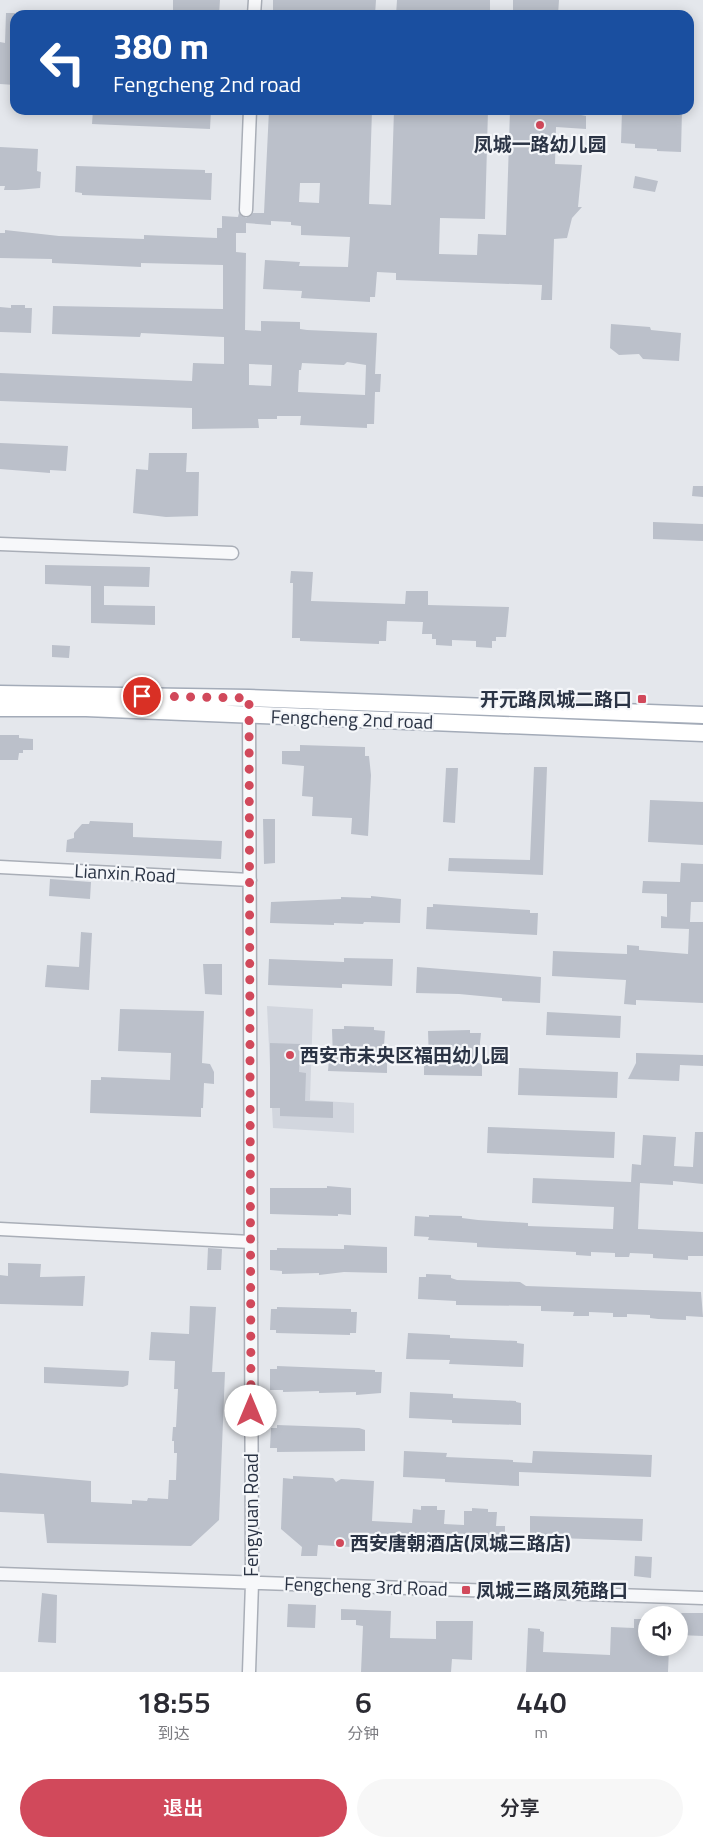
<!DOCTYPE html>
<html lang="zh">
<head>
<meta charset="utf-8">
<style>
  body { margin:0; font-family:"Titillium Web","Noto Sans SC",sans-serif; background:#f7f7f7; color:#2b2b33; height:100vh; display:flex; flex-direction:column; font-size:19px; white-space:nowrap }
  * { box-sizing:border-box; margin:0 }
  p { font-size:16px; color:#7c7c81 }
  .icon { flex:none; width:28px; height:28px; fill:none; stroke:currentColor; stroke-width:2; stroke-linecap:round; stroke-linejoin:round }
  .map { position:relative; height:1672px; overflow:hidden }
  .panel { display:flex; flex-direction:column; background:#fff; flex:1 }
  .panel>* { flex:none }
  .guide { position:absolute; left:10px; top:10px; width:684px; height:105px; border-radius:15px; box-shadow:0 2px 12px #0003; background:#1a4fa0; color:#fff; overflow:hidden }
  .fabs { position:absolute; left:638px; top:1606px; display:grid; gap:10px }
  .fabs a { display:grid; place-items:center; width:50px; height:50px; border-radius:50%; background:#fff; box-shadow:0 2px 12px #0003; font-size:25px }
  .pin { position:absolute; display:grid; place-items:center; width:42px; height:42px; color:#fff; margin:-21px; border:2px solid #fff; border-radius:50%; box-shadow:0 1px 5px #0007 }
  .me { position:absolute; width:55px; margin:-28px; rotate:0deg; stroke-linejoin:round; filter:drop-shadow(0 0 4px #0008) }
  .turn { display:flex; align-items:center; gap:18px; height:105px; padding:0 20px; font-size:22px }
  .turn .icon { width:65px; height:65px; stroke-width:2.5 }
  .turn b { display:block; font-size:35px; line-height:42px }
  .eta { display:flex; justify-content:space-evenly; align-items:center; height:85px; text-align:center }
  .eta b { font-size:30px; font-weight:600; line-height:35px }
  .primary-button { display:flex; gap:10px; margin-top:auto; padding:10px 20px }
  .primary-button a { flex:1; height:58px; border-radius:30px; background:#d1495b; color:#fff; font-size:20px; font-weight:600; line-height:58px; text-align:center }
  .primary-button a+a { background:#f7f7f7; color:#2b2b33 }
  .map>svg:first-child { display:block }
</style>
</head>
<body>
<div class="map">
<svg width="703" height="1672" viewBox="0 0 703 1672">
  <rect width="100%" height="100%" fill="#e4e7ec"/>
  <!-- built -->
  <path fill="#d2d6de" d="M267 1006 313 1009 310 1100 354 1103V1133L273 1128Z"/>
  <!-- building -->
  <path fill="#bbc0ca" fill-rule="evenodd" d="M173 0H220L219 15H207V12L173 10Z
    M273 0H376L375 15H273Z
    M397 0H490V15H396Z
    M513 0H559L558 15H513Z
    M6 13H15V85L0 84V42L5 43Z
    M93 110H211L210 129 92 124Z
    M269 110H372L369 204 391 205 394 110H488L485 219 440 218 439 254 477 255 478 234 506 235 510 110H581V115L586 116V129L556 127 555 164 582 165 578 207H582L572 218 567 238 554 239 552 300H541L542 285 396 280V273L377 272 375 297H370V302L301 298 302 291 263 289 265 260 300 262 299 266 348 267 350 237 301 235V226L291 225V222L271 221V225L246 223V233H236V252L246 253 245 330 261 331V321L300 322V329L307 330 377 333 375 374H381L380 392H375L374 424H367V428L300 425 301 416H277V419H258L259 428 192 429V408L0 401V373L192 381 193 363 224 364V337L141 333 140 337 52 334 53 306 223 309V265L141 263V267L76 264 52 263V259L0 258V233H5V230L59 236 144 239V235L217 238V228H222V216L238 217 239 213 246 218 253 213H264ZM300 183H320L319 203 299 202ZM347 362 366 365 365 395 298 392 299 370H301L302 363 344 365ZM249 364 272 365 271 386 249 385Z
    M622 110H682L681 152 657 151V149L635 148V144L621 143Z
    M0 147 38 149 37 171 41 172 40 188 17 190H4L5 186H0Z
    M76 166 205 170V173H212L211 200 82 195V193L75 192Z
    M635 176 658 181 655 192 633 188Z
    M11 305H25V308H32L31 333 0 332V307L11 308Z
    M611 324 650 327 651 330 681 333 679 361 643 359 639 354 619 355 610 348Z
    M0 443 68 446 66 471 50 470V473L0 469Z
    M149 453H187L186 472H199L198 516 166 517 133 513 136 469 148 470Z
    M693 486H703V497L692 496Z
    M653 522 703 524V541L653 539Z
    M45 565 150 567 149 587 104 586V605L155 606V625L91 623V586L45 584Z
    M291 571 313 572 311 601 405 604 406 591H428V605L509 607 506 637H496V641H492V648L476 647V641L452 640V646L436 645V639H432V634H422L423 622 387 621 386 641H379V644L300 641V638H292L293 583H290Z
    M52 645 70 646 69 658 52 657Z
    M0 735H19V738L33 739V750H23V753H19L18 760H0Z
    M300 745 365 747V756H369L371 775 368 836 351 834 352 818 312 816 313 797 302 796 304 766 282 764V751H300Z
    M534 767H547L543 875 448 871 449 858 530 860Z
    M446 768H458L455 823 443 822Z
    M650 800 703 802V845L648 842Z
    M263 819H275V863L264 864Z
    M90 821 133 823V837L222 841 221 859 66 852 67 840 74 838V833L82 824H89Z
    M681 863 703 864V902H691L690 922H703V1003L636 1000V1005L624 1004 626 980 552 976 553 951 627 954V945L639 946V950L688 954 689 929 661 928V916L667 917V894L642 893 643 881 680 882Z
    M50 879 91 882 90 899 49 896Z
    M371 896 401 899 400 923 364 922 363 924 334 923V925L270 923 271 902 341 899V897L371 898Z
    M433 904 530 910V913H538L537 935 426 929 427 907H433Z
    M81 932 92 933 89 990 45 987 47 965 79 967Z
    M344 958 393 959 392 986 342 984V988L268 985 269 959 344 962Z
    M203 964H222V995L205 994Z
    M417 967 541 977 540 1003 502 1001V998L459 994 416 993Z
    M120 1009 204 1011 202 1063 210 1064 214 1072V1084L204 1083 203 1108H201V1117L90 1113 91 1080H101V1077L170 1080 171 1053 118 1051Z
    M547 1012 621 1016 620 1038 546 1035Z
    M344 1026 374 1027V1030L385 1031 383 1061H387V1073L328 1071 329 1059H333L332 1029H344Z
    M470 1030V1033H481L478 1063 482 1064V1076L424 1075V1062H429L428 1031Z
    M270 1043 300 1044 299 1072 306 1073 305 1101 333 1102V1118L280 1116V1108H270Z
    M636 1053 703 1055V1066L680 1065 679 1081 628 1079 636 1063Z
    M519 1068 618 1072 617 1098 518 1095Z
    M488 1127 615 1132 614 1158 487 1153Z
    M695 1132H703V1184L673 1181V1185L640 1183 638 1229 703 1232V1256H688V1260L653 1258V1254L630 1253 629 1257H615V1253L591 1252V1256L576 1255V1252L477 1247V1243L428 1240 429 1237 414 1236 415 1216 429 1217V1215L462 1216V1218L478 1220 528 1223V1226L613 1229 614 1207 532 1203 533 1178 631 1182 632 1164 641 1165 643 1135 676 1137 674 1166 693 1167Z
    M327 1186 351 1188V1215L338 1214V1216L270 1214V1188H327Z
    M344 1245 387 1247V1273L344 1272 319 1275V1273L282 1274V1271L270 1270V1250H277V1248L344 1249Z
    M208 1248 222 1249 221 1270H207Z
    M8 1263 41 1264 40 1277 85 1276 83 1306 0 1304V1275L8 1276Z
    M426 1274 451 1275V1278L457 1280 520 1282 526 1286 701 1292 703 1317 686 1316V1320L658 1319 650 1318V1315L627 1314V1317H613V1313L589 1312V1316H573L574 1312 541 1311V1306L456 1305V1301L418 1299 419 1277H426Z
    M190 1306 216 1307 212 1372H225L219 1520 191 1546 47 1543 44 1514 0 1512V1473L91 1481V1502L132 1504V1500L147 1501 148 1498 168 1499 169 1480H176L177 1453H174V1441H172L173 1427H176L178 1389H174L175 1361 149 1360 151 1332 189 1334Z
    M277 1307 351 1309V1312H357L356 1333H350V1335L276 1333V1330H270L271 1309H277Z
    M408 1333 450 1335V1338L517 1341V1343L524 1344 523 1367 449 1364 450 1360 406 1359Z
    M277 1366 375 1370V1372H382L381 1393 356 1395V1392L319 1393V1391L283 1392V1390H270V1369H277Z
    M44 1367 129 1371 128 1385 123 1387 44 1383Z
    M410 1392 453 1394V1398L516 1401V1402L521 1403V1425L452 1423V1420L409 1418Z
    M277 1425 359 1428 365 1430V1451L277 1452V1448H270L271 1428H277Z
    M404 1451 447 1453 446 1457 513 1460V1462L532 1463 533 1451 652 1455 651 1477 519 1472V1486L445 1482V1479L403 1477Z
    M293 1476 333 1478 336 1482 341 1479 374 1481 372 1521 412 1523 413 1509 421 1510V1506H437V1510H445L444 1524 464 1525V1511H472V1508L488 1509V1512H497L496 1526H505V1548L401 1544V1550L318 1545 317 1556H301L302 1547 281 1529 283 1478 293 1479Z
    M530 1516 643 1519 642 1541 530 1537Z
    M635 1556 652 1557 651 1578 634 1576Z
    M42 1593 57 1595 56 1643 38 1642Z
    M288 1604 316 1605 315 1628 287 1627Z
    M341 1609 391 1611 390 1638 436 1639V1621H473L472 1660 452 1659 451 1672H361L363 1626 356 1625V1620H341Z
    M679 1613H703V1636L679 1635Z
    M634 1619H646V1648H669L668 1672H526L528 1628 540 1629V1631L544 1632 543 1652 610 1655 611 1627 634 1628Z"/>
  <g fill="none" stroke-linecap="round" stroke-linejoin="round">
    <!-- minor casing -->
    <g stroke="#a9aeb7" stroke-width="15">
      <path id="minor" d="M254 15 255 0
        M246 210 250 110
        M0 544 232 553
        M0 867 250 880
        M0 1229 251 1242
        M0 1574 703 1598
        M249 1672 252 1583 249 707"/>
    </g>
    <!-- major casing -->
    <g stroke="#a3abb8" stroke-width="19">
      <path id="major" d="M0 694 249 698 703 715
        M0 708H86L703 733"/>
    </g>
    <!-- minor -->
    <use href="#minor" stroke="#f7f8fa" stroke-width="12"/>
    <!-- major -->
    <use href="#major" stroke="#fff" stroke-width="16"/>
  </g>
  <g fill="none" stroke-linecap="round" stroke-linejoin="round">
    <!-- route -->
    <path stroke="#d1495b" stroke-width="9" stroke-dasharray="0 16.2" d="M142 696 249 698 251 1411"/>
  </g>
  <!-- markers -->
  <g fill="#d1495b" stroke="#f4f6f9" stroke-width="2">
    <circle cx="540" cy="125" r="5"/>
    <rect x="637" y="694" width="10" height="10" rx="2.5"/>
    <circle cx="290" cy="1055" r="5"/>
    <circle cx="340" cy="1543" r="5"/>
    <rect x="461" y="1585" width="10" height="10" rx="2.5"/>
  </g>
  <g text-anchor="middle" stroke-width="4.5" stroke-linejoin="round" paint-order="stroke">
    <!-- poi labels -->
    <g font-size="19" font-weight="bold" fill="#2b3445" stroke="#f4f6f9" text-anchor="start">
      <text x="540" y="151" text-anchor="middle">凤城一路幼儿园</text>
      <text x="632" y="706" text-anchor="end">开元路凤城二路口</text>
      <text x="300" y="1062">西安市未央区福田幼儿园</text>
      <text x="350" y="1550">西安唐朝酒店(凤城三路店)</text>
      <text x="476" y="1597">凤城三路凤苑路口</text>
    </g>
    <!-- street labels -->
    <g font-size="19" fill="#2b3445" stroke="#f4f6f9">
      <text transform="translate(352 719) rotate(2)" y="7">Fengcheng 2nd road</text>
      <text transform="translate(125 873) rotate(3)" y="7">Lianxin Road</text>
      <text transform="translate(251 1515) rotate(-90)" y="7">Fengyuan Road</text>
      <text transform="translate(366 1586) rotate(2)" y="7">Fengcheng 3rd Road</text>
    </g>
  </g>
</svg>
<div class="fabs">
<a><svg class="icon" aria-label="sound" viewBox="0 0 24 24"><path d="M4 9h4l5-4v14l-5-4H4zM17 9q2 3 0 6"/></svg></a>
</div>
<div class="pin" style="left:142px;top:696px;background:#d93025"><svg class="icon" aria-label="arrive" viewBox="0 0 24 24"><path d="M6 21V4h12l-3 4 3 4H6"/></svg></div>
<svg class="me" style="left:251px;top:1411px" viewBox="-20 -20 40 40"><circle r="19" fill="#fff"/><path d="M0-13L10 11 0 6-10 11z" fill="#d1495b"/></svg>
<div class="guide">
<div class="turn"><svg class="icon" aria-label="left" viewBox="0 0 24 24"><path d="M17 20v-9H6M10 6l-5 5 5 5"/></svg><div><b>380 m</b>Fengcheng 2nd road</div></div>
</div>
</div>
<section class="panel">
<div class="eta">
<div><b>18:55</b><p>到达</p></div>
<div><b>6</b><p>分钟</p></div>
<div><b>440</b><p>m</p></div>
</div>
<div class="primary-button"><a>退出</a><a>分享</a></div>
</section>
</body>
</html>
